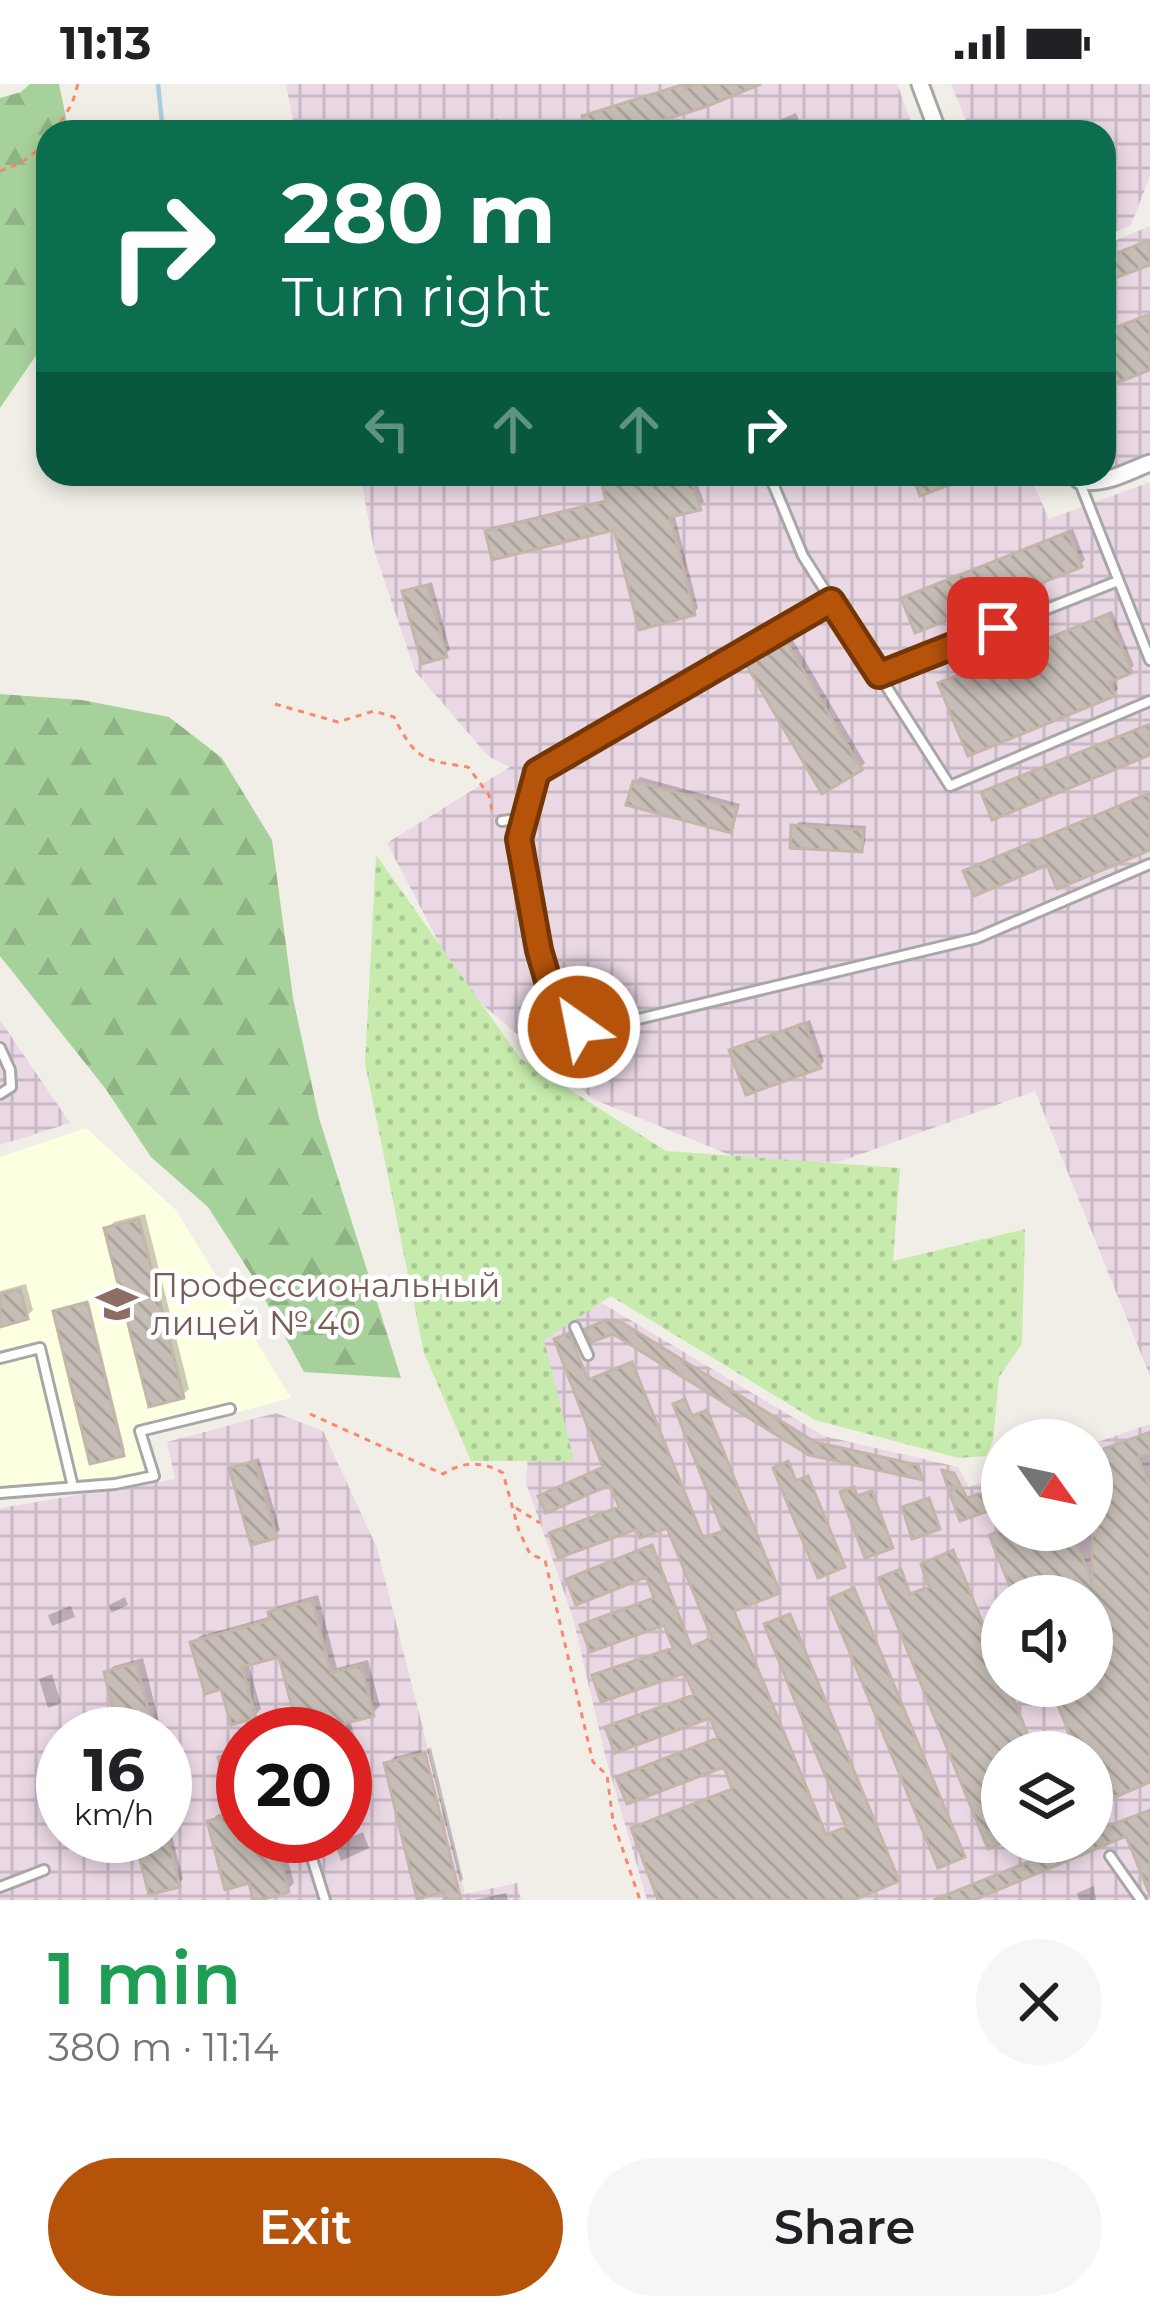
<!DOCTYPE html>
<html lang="en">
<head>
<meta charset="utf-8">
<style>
  body { margin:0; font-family:Montserrat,sans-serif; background:#f6f6f6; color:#202124; height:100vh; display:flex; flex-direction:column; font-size:45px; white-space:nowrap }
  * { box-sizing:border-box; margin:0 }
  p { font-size:39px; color:#757577 }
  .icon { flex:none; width:66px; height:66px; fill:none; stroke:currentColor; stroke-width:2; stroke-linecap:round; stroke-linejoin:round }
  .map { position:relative; height:1816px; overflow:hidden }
  .side { display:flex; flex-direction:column; background:#fff; flex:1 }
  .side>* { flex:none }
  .banner { position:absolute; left:36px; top:36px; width:1080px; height:366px; border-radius:36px; box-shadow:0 6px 18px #0003; background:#0b6e4f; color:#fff; overflow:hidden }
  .needle { width:78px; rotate:123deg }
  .tools { position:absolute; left:981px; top:1335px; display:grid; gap:24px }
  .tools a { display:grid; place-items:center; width:132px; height:132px; border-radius:50%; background:#fff; box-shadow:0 6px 18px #0003; font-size:60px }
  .speed { position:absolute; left:36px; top:1623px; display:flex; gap:24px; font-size:60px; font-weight:700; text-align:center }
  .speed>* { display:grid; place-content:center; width:156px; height:156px; border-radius:50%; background:#fff; box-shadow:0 6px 18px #0003; line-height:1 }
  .speed small { font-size:30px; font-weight:400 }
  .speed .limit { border:18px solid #d22; background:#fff; color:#111 }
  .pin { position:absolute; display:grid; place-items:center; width:102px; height:102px; color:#fff; margin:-51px; border-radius:24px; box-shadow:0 6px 18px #0006 }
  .me { position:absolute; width:132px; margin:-66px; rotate:327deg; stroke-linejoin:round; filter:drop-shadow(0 0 9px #0008) }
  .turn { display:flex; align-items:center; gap:42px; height:252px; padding:0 48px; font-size:54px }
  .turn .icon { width:156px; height:156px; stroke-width:2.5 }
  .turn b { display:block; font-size:84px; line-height:102px }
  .lanes { display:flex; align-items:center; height:114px; padding:0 48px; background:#0003; justify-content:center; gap:60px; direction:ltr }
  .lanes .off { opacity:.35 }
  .round { display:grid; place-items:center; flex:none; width:126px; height:126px; border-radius:63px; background:#f6f6f6 }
  .summary { display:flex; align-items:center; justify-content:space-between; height:204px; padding:0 48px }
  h1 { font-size:72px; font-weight:600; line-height:90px; color:#1e9e55 }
  .cta { display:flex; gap:24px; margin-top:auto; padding:24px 48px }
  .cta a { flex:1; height:138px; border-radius:72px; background:#b45309; color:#fff; font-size:48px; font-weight:600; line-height:138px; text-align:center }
  .cta a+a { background:#f6f6f6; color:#202124 }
  .status { display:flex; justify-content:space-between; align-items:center; height:84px; padding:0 60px; background:#fff; direction:ltr }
  .status svg { height:33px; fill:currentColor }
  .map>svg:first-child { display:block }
</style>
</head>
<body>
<div class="status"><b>11:13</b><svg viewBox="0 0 49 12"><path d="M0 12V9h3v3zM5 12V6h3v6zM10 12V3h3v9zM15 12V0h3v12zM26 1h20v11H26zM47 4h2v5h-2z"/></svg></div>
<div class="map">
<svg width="1150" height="1816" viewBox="0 0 1150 1816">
  <defs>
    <pattern id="industrial-grid" width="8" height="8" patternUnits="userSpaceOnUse" patternTransform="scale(3)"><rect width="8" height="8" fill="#ead8e5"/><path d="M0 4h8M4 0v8" fill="none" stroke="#c8b9c4"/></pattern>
    <pattern id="grass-dots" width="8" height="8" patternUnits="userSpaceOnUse" patternTransform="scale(3)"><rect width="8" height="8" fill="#c6ebac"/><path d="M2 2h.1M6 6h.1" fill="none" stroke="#aac994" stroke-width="1.8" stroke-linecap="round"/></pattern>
    <pattern id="forest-firs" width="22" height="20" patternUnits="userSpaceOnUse" patternTransform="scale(3)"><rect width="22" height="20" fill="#a6d19b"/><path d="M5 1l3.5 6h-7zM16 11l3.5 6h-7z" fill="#8fb385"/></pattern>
    <pattern id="building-back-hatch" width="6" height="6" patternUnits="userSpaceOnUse" patternTransform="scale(3)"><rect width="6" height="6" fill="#c6beb6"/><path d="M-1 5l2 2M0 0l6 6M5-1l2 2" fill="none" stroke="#aaa39c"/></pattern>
  </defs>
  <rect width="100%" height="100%" fill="#f1eee7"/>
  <!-- industrial -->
  <path fill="url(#industrial-grid)" fill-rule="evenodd" d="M286 0H897L915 48H295Z
    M951 0H1150V92L1131 141 1104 153V48H971Z
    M1150 142V368L1104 387V161Z
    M360 390H1029L1049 435 1150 398V1292L1035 1007 839 1078 752 1080 593 1015 462 903 387 759 510 683 488 672 415 587 374 466Z
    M0 936 70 1039 0 1061Z
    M602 1219 824 1352 958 1383 969 1403 1002 1391V1446H1092V1360L1150 1340V1816H647L606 1675 573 1534 526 1399 537 1243ZM1002 1512H1092V1602H1002ZM1002 1668H1092V1758H1002Z
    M276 1329 323 1347 377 1464 465 1810 517 1799 521 1816H0V1424L175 1395 167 1358ZM63 1650H165V1752H63ZM243 1650H345V1752H243Z"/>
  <!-- education -->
  <path fill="#fdffe1" d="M86 1044 176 1126 291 1314 142 1353 144 1387 0 1412V1073Z"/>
  <!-- grass -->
  <path fill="url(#grass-dots)" d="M376 771 520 974 666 1067 900 1084 893 1177 1025 1145 1022 1260 999 1293 993 1357 986 1372 959 1374 815 1336 611 1212 544 1256 574 1377H471L424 1269 365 979Z"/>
  <!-- forest -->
  <path fill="url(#forest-firs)" d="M30 0H59L69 48H48V254L0 324V14L21 8Z
    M0 610 82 616 169 633 222 674 272 756 293 914 319 1034 401 1294 304 1288 251 1190 208 1123 151 1073 105 1004 0 872Z"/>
  <!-- shadow -->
  <path fill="#0003" d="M682 0H754L615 48H590L586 33 590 29Z
    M796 29 804 48H769L772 39Z
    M498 35 501 48H459L462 44Z
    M623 390H694L704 418 674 429 698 524 694 529 616 443 488 447 492 443 609 415 604 398Z
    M1073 445 1085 476 1080 480 905 515Z
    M432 498 450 566 445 570 406 508Z
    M1112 527 1134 582 1113 593 1118 605 1113 609 941 599Z
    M790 551 865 679 860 684 752 573Z
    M1150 639V668L984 709 989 705Z
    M640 693 740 720 734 741 730 745 636 698Z
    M1150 709V763L967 787 971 783Z
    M799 738 866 742 865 760 861 765 794 743Z
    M810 936 824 977 820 982 733 967Z
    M145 1130 189 1305 182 1311 107 1145 114 1138Z
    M26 1200 33 1226 26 1233 0 1239V1207Z
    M89 1218 125 1367 122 1369 56 1228Z
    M608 1237 622 1238 816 1358 918 1381 922 1393 810 1368 614 1247Z
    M1150 1350V1696H1092V1668H1081L1054 1602H1092V1512H1017L1007 1446H1092V1371Z
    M259 1374 280 1446 275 1451 232 1385Z
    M318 1511 337 1584 368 1576 380 1622 373 1629 350 1635 367 1702 360 1709 345 1713V1650H302L281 1569 248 1578 261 1625 254 1632 223 1601 194 1558 200 1552 272 1532 278 1522Z
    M125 1513 128 1521 111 1529 109 1521Z
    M71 1522 75 1533 52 1542 48 1531Z
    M143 1574 162 1650H122L107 1588 114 1582Z
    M52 1590 61 1619 48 1624 39 1595Z
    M165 1663 171 1688 165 1694Z
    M243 1663V1752H282L294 1799 288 1805 251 1796 210 1738 217 1731 235 1726 222 1674Z
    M431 1664 463 1795 460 1798 427 1665Z
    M421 1666 454 1801 387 1680 394 1673Z
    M169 1740 183 1795 178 1800 137 1752H165V1741Z
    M363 1748 369 1764 341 1777 335 1760Z
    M1094 1802 1096 1816H1079L1077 1809Z
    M506 1809 508 1816H475Z"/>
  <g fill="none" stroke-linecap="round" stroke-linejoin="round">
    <!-- stream -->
    <path stroke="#a7cedf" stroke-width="4.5" d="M158 0 163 48"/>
  </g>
  <!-- building -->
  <path fill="url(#building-back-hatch)" stroke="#c3b6a9" stroke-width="3" d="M685 0 686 4 696 0H761L705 23 625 48H587L582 32Z
    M1150 156V181L1104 198V174Z
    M1150 230V286L1104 304V248Z
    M629 390H689L701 426 670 433 695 531 639 546 614 446 492 476 485 447 606 417 601 397Z
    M912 390H975V391L920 412Z
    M1068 448 1082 483 915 549 901 514Z
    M427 501 447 573 422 580 402 507Z
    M1108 530 1132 589 1109 598 1115 612 968 672 938 599Z
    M784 554 862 686 822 710 744 577Z
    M1150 640V671L992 736 981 708Z
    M633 697 737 724 731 749 626 721Z
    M1150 709V766L1057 805 1047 781 974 812 963 787Z
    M791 741 863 746 862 768 790 764Z
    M805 939 821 984 746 1011 729 966Z
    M139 1135 184 1314 149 1323 104 1144Z
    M20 1205 28 1235 0 1243V1210Z
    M87 1218 124 1372 90 1380 53 1227Z
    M606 1236 621 1238 815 1358 918 1381 923 1396 809 1371 613 1250 591 1258 585 1245Z
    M569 1249 588 1296 632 1278 703 1454 723 1447 673 1320 685 1315 692 1332 707 1326 780 1509 734 1527 826 1751 846 1743 764 1540 790 1530 899 1797 854 1816H658L631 1744 732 1705 724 1683 627 1720 616 1693 718 1654 710 1634 615 1669 605 1643 694 1611 685 1589 601 1618 592 1591 673 1564 664 1541 590 1568 580 1541 654 1514 646 1493 576 1521 566 1495 652 1461 691 1563 712 1554 667 1444 640 1454 637 1445 558 1474 549 1449 619 1423 610 1401 546 1429 538 1412 603 1383 554 1255Z
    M1150 1348V1369L1138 1373 1150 1403V1698L1099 1720 1092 1704V1668H1077L1050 1602H1104L1092 1572V1512H1014L989 1451 1002 1446H1071L1092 1498V1369Z
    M255 1377 277 1454 251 1461 229 1384Z
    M788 1377 796 1397 808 1392 845 1483 818 1494 773 1384Z
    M942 1386 954 1389 967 1414 1002 1402V1422L960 1437 949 1407 958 1404 947 1401Z
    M854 1403 857 1412 872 1407 893 1464 865 1474 840 1408Z
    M929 1414 940 1445 912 1455 902 1423Z
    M953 1466 1002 1587V1602H1008L1035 1668H1002V1759L988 1765 878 1494 901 1485 910 1510 929 1503 921 1480Z
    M854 1504 965 1773 938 1784 828 1515Z
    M312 1516 331 1589 361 1581 374 1632 343 1640 346 1650H299L279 1573 242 1583 256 1634 231 1641 221 1605 205 1610 190 1558 270 1536 268 1528Z
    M136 1579 152 1640 154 1650H119L104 1588Z
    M243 1666V1752H274L289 1808 260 1816H253L249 1799 225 1806 207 1737 233 1730 218 1673Z
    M425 1669 461 1816H445L444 1808 417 1815 384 1679Z
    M1150 1726V1811L1126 1752 974 1816H934L1078 1758H1092V1748Z
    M134 1752H167L180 1803 149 1811Z"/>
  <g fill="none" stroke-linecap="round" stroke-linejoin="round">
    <!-- service casing -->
    <g stroke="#a7a7a7" stroke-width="14">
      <path id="service" d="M769 390 803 472 950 702 1150 617
        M1080 399 1150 576
        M831 517 537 688 519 756 539 866 556 924 579 943 609 942 977 854 1150 780
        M879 591 1118 497
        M502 737 525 734
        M0 964 10 986 11 1003 0 1010
        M575 1243 588 1271
        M0 1274 40 1264 73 1403
        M0 1409 115 1400 154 1392 140 1347 230 1325
        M305 1752 325 1816
        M1110 1772 1141 1816
        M0 1803 44 1786"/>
    </g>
    <!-- minor casing -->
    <g stroke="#a7a7a7" stroke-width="21">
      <path id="minor" d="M920 0 938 48
        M1076 390 1079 396C1102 403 1128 387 1150 379"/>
    </g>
    <!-- path -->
    <path stroke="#fc866c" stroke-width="3" stroke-dasharray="6 6" stroke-linecap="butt" d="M54 48 72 20 78 0
      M0 87 21 79 48 58
      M275 620 338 638 374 627 394 633C416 676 422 676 468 683L489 711 493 732
      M310 1330 443 1390C464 1377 482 1377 503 1389L519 1447 530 1470 545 1476 593 1678 607 1691 613 1737 640 1816
      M516 1424 540 1439"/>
    <!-- service -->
    <use href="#service" stroke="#fff" stroke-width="8"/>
    <!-- minor -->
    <use href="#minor" stroke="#fff" stroke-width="15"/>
  </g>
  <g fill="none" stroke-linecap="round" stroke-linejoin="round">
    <!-- route casing -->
    <g stroke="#753606" stroke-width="30">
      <path id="route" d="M579 943 556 924 539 866 519 755 537 688 831 517 879 591 998 544"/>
    </g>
    <!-- route -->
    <use href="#route" stroke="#b45309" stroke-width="21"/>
  </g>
  <!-- icons -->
  <defs>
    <g id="university-bare" transform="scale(3.24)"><path d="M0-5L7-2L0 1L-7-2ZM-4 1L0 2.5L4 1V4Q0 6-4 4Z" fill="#8d6e63" stroke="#fff" stroke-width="2.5" paint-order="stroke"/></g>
  </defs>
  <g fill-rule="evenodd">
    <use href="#university-bare" x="117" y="1220"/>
  </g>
  <g text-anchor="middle" stroke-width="9" stroke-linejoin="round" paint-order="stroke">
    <!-- education labels -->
    <g font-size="33" fill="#785e54" stroke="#fff" text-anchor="start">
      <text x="151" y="1213">Профессиональный<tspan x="151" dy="38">лицей № 40</tspan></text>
    </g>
  </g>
</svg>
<div class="tools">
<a><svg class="needle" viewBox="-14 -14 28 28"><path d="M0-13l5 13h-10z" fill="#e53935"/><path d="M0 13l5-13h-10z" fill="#757577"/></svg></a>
<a><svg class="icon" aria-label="sound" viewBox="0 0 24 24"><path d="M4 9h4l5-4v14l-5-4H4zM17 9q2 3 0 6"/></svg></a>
<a><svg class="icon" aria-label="layers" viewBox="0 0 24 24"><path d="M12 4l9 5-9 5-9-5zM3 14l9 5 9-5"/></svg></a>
</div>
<div class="speed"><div>16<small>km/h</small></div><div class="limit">20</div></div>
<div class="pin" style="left:998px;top:544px;background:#d93025"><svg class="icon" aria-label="arrive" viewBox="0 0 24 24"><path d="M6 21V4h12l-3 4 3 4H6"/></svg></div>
<svg class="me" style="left:579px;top:943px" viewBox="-20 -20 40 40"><circle r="17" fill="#b45309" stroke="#fff" stroke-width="3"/><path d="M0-11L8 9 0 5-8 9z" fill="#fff"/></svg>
<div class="banner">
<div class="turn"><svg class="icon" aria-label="right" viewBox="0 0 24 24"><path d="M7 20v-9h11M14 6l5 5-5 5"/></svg><div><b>280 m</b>Turn right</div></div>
<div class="lanes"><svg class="icon off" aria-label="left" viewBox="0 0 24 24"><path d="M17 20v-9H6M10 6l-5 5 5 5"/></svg><svg class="icon off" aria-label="ahead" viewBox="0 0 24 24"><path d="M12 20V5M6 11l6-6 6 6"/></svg><svg class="icon off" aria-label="ahead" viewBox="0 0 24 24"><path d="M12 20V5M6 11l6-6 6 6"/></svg><svg class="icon" aria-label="right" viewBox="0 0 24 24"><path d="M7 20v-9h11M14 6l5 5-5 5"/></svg></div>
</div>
</div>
<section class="side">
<div class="summary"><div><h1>1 min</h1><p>380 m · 11:14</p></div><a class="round"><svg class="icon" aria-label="close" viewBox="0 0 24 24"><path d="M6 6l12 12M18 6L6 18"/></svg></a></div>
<div class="cta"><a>Exit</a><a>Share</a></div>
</section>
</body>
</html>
